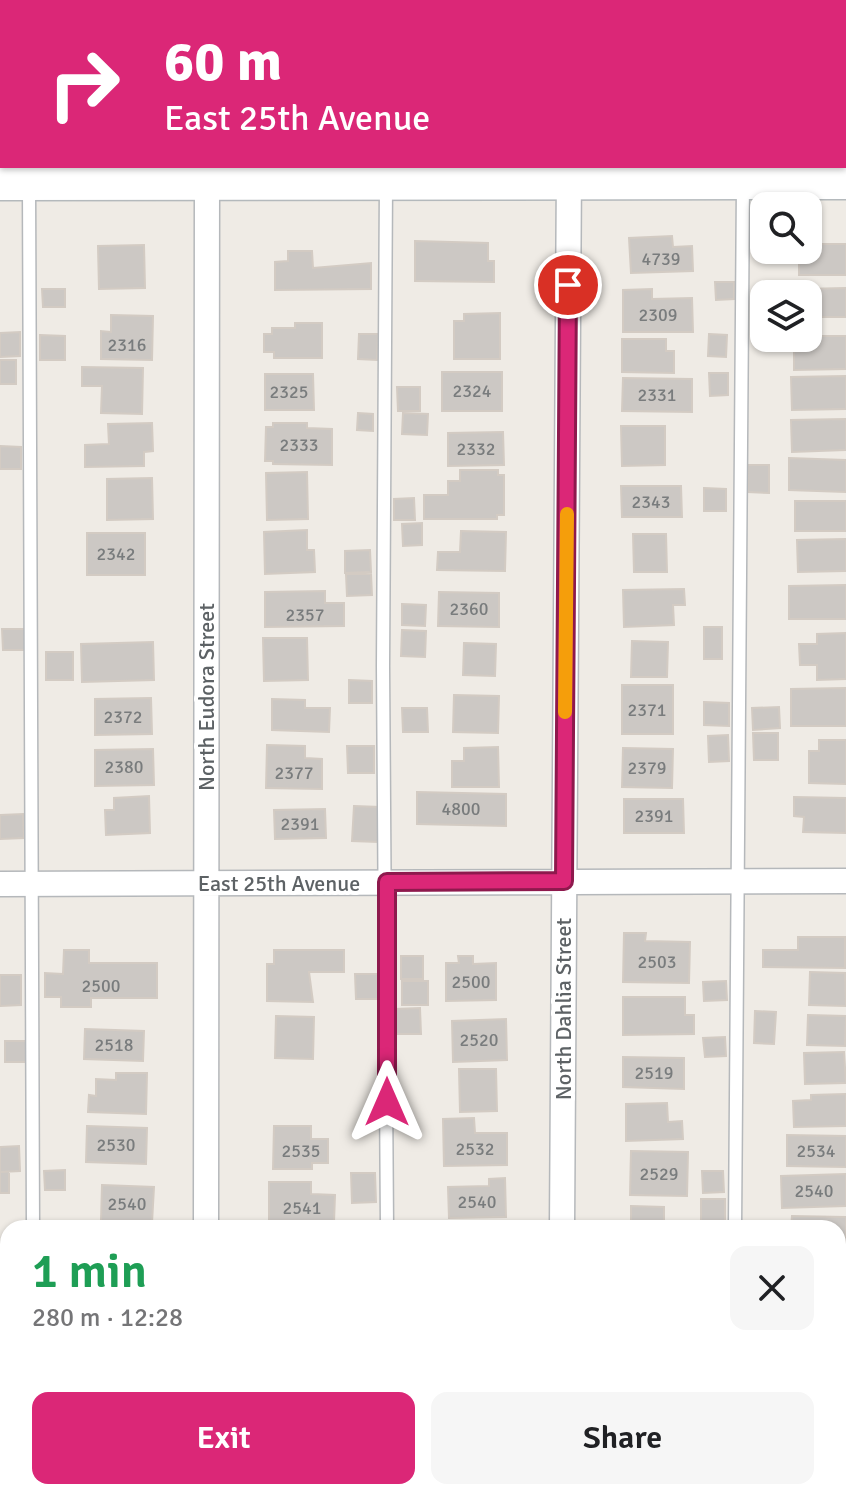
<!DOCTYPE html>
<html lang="en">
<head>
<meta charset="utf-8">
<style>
  body { margin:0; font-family:Signika,sans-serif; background:#f6f6f6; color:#202124; height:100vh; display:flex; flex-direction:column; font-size:30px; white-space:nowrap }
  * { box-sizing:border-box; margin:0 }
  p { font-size:26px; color:#757577 }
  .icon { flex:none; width:44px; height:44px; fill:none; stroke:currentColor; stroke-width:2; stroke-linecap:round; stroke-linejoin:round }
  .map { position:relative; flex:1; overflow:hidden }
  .panel { position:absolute; left:0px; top:1220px; width:846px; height:280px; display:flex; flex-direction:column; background:#fff; border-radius:24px 24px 0 0; box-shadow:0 2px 6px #0004 }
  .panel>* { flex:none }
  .guide { position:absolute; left:0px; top:0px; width:846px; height:168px; box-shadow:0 2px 6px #0004; background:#db2777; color:#fff; overflow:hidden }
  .fabs { position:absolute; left:750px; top:192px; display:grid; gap:16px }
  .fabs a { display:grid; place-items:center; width:72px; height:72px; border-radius:16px; background:#fff; box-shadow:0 2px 6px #0004; font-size:40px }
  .pin { position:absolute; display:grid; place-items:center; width:68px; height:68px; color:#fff; margin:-34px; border:4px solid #fff; border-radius:50%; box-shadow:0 2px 8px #0007 }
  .me { position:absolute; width:88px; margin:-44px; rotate:0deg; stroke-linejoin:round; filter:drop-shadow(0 0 6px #0008) }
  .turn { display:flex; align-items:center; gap:28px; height:168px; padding:0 32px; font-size:36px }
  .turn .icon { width:104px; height:104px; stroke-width:2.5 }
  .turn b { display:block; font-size:56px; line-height:68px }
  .round { display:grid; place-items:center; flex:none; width:84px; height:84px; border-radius:16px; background:#f6f6f6 }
  .head { display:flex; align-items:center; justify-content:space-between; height:136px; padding:0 32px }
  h1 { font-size:48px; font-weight:600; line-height:60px; color:#1e9e55 }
  .cta { display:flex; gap:16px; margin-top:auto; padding:16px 32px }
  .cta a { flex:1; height:92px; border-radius:16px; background:#db2777; color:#fff; font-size:32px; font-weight:600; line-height:92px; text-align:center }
  .cta a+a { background:#f6f6f6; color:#202124 }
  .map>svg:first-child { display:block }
</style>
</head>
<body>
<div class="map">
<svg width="846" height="1500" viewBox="0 0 846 1500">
  <rect width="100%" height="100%" fill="#efebe5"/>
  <!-- building -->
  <path fill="#ccc8c4" stroke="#d3cbc3" stroke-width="2" d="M672 236 673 247 692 246 693 271 631 273 629 238Z
    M415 241 488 243V261H494V282L415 281Z
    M808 244H846V275H799V250H808Z
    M144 245 145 288 99 289 98 246Z
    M288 251H312L313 268 371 263V289L275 290V262L288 261Z
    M715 282H734V299L716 300Z
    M846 288V317H808V294H803V289Z
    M42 289H65V307H43Z
    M652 289V299L692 298 693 332H623V290Z
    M500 313V359H454V321H464V314Z
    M111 315 153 316 152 360 101 359V331L111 332Z
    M295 323H322V358H274V352H264V334H272V328H295Z
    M20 332V356L0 357V333Z
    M359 334H378L377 360 358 359Z
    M709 334 727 335 726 357 708 356Z
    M40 335 65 336V360H40Z
    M808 336H846V369L794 370V338Z
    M622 339H666V351H674V373L622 372Z
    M0 360H16V384H0Z
    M82 367 143 368 142 414 101 413 102 386H82Z
    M442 372H502V411H442Z
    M709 373H728V395L710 396Z
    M265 374H313L314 410H265Z
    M846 376V409L792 410 791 377Z
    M623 378 692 379V412L622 411Z
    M397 387H420V411H398Z
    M358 413 373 414V431L357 430Z
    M403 413 428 414 427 435 402 434Z
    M846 419V450L792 452 791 420Z
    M152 423 153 451 144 452V466L85 467V445L109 444 108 424Z
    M273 423H307V428L332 429V465L273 464V461H265L266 427H273Z
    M621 426H665V465L622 466Z
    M503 432 504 465 448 466V433Z
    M0 446 21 447V469H0Z
    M789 458 846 460V492L789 490Z
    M748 465H769V493L748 492Z
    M460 470H498V475H504V515H497V519H424V495H448V481H460Z
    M307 472 308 519 267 520 266 473Z
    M152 478 153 519 107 520V479Z
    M621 486H681L682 517H622Z
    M704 488 726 489V511H704Z
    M414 498 415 520H394V499Z
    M795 501H846V531H795Z
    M422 523V545L403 546 402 524Z
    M307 530V550H314L315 572 265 574 264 532Z
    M461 531 506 532 505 571 437 570 438 552H460Z
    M87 533H145V575H87Z
    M633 534H666L667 572H634Z
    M846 539V571L798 572 797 540Z
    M370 550 371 572 345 573V551Z
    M346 574H371L372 595 347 596Z
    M846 585V619H789V586Z
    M684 589 685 605H673L674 625 624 627 623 590Z
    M325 591V603H344V626L265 627V592Z
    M439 592 499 593V627L438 626Z
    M402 604 426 605 425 626 402 625Z
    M704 627H722V659H704Z
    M2 629H26V650H3Z
    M402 630 426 631 425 657 401 656Z
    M846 633V679L817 680V665H800L799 644H817V634Z
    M263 638H307L308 680 264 681Z
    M632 641 668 642 667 677H631Z
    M153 642 154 680 82 682 81 644Z
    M464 643 496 644 495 676 463 675Z
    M46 652H73V680H46Z
    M349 680 372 681V703H349Z
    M622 685H673V734H622Z
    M846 688V726H791V689Z
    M454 695 499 696 498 733 453 732Z
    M151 698 152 734 95 735V699Z
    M272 699 305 700V708H330L329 732 272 730Z
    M704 702 729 703V726L704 725Z
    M779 707 780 728 753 730 752 708Z
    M402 708H427L428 732H403Z
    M753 733H778V760H754Z
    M728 735 729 761 709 762 708 736Z
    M819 740H846V784L809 783V751H819Z
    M267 745 305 746V758L322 759V789L266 788Z
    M347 746H374V773H348Z
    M498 747 499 787H452V761H464V748Z
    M623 748 673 749 672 788 622 787Z
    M153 749 154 785 95 786V750Z
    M417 792 506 794V826L417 824Z
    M149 796 150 833 106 835 105 810H114V798Z
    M794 797 846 798V833L803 832 804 817 794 816Z
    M624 799H683L684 833H624Z
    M354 806 380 807 378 842 352 841Z
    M325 809 326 838 275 839 274 810Z
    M23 814 24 838 0 839V815Z
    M624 933H646L645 941 690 942 689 983 623 982Z
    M798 937H845V968L763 967V950H798Z
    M64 950H89V963H157V998H91V1007H61V997H45V973L63 974Z
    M274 950H344V972H309L313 1002 267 1001V964H274Z
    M401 956H423V979H401Z
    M458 956H473V964L496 963V1000L446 1001V963H459Z
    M810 972 845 973 846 1006 809 1005Z
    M355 974H379L380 999H356Z
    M0 975H21V1005L0 1006Z
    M402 981H428V1005H402Z
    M726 981 727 1000 704 1001 703 982Z
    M623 997H685V1015H694V1034L623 1035Z
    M420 1008 421 1034H395V1009Z
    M755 1011 776 1012 774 1044 754 1043Z
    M808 1015 846 1016 845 1046 807 1045Z
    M276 1016 314 1017 313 1059 275 1058Z
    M506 1019 507 1060 453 1062 452 1021Z
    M85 1029 144 1031 143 1061 84 1059Z
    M725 1037 726 1056 705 1057 703 1038Z
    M5 1041H27V1062H5Z
    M844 1052 846 1083 805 1084 804 1053Z
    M623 1057 684 1058V1089L623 1087Z
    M459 1069H496L497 1111 460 1112Z
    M116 1073H147L146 1114 88 1112 89 1095 96 1096V1079L116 1080Z
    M846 1094V1126L794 1127 793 1101 811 1100V1095Z
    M667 1103 668 1122 682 1121 683 1139 626 1141V1104Z
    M474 1118 475 1133H507V1165L444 1166 443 1119Z
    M87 1126 147 1128 146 1164 86 1162Z
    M274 1126H311V1139H328V1163H312V1169H273Z
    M787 1135 846 1136V1167L787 1166Z
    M19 1146 20 1171 0 1172V1147Z
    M631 1151 688 1152 687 1196 630 1195Z
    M65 1170V1190H45L44 1171Z
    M702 1171H723L724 1192 703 1193Z
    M0 1172H9V1193H0Z
    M351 1173H375L376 1202 352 1203Z
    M846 1174V1206L782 1208 781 1176Z
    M505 1178 506 1217 449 1218 448 1187 489 1186V1179Z
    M269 1182H311V1194L335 1195 334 1222H269Z
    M102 1185 154 1187 152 1223 101 1221Z
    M701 1199H725V1224H701Z
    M631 1206 664 1207V1222H676L675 1228H631Z
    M792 1216 846 1217V1245H838V1228H791Z
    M838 1255H846V1288H838Z
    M0 1277H8V1298H0Z
    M838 1295H846V1329H838Z
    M0 1329H8V1360H0Z
    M838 1335H846V1369H838Z
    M846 1375V1407L838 1408V1376Z
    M0 1408H8V1436H0Z
    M838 1418H846V1449L838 1448Z
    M838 1459H846V1494L783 1496V1492H838Z"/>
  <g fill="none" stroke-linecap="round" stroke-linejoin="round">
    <!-- lane casing -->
    <g stroke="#b5b8bb" stroke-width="15">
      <path id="lane" d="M28 0V2
        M383 0V2
        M743 2V0
        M386 183 383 666 387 1228
        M29 185 33 1228
        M735 1228 743 183
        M35 1492V1500
        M387 1500V1492
        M734 1500 735 1492"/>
    </g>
    <!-- street casing -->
    <g stroke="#b5b8bb" stroke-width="27">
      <path id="street" d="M206 0V2
        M568 0V2
        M0 884 846 881
        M206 1228 207 168
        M562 1228 569 168
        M206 1492V1500
        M561 1500V1492"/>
    </g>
    <!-- secondary casing -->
    <g stroke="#b4b9bc" stroke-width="39">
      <path id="secondary" d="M0 182 846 181"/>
    </g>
    <!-- path -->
    <path stroke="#9fcea4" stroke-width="4" stroke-dasharray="8 4" stroke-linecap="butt" d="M844 47H846
      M844 77 846 75"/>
    <!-- lane -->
    <use href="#lane" stroke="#fff" stroke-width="12"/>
    <!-- street -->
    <use href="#street" stroke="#fff" stroke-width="24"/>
    <!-- secondary -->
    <use href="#secondary" stroke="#fff" stroke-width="36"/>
  </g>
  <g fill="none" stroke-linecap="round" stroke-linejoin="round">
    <!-- route casing -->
    <g stroke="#8e194d" stroke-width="20">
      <path id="route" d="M387 1102V882L564 881 568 285"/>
    </g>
    <!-- route -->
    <use href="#route" stroke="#db2777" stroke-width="14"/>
    <!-- slow -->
    <path stroke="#f59e0b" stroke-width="14" d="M565 712 567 514"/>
  </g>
  <g text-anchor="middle" stroke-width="8" stroke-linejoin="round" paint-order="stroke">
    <!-- number labels -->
    <g font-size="18" fill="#797c7d">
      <text x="661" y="265">4739</text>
      <text x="658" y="321">2309</text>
      <text x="127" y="351">2316</text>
      <text x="472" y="397">2324</text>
      <text x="289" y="398">2325</text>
      <text x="657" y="401">2331</text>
      <text x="299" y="451">2333</text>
      <text x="476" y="455">2332</text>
      <text x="651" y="508">2343</text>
      <text x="116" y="560">2342</text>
      <text x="469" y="615">2360</text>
      <text x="305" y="621">2357</text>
      <text x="647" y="716">2371</text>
      <text x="123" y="723">2372</text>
      <text x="124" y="773">2380</text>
      <text x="647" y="774">2379</text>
      <text x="294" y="779">2377</text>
      <text x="461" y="815">4800</text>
      <text x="654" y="822">2391</text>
      <text x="300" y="830">2391</text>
      <text x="657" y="968">2503</text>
      <text x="471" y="988">2500</text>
      <text x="101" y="992">2500</text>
      <text x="479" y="1046">2520</text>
      <text x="114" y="1051">2518</text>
      <text x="654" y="1079">2519</text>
      <text x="116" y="1151">2530</text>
      <text x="475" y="1155">2532</text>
      <text x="301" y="1157">2535</text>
      <text x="816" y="1157">2534</text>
      <text x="659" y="1180">2529</text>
      <text x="814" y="1197">2540</text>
      <text x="477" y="1208">2540</text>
      <text x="127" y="1210">2540</text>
      <text x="302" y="1214">2541</text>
    </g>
    <!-- street labels -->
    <g font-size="22" fill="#5d6265" stroke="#fff">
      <text transform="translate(206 697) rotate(-90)" y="8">North Eudora Street</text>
      <text x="279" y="891">East 25th Avenue</text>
      <text transform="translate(563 1009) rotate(-90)" y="8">North Dahlia Street</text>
    </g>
  </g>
</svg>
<div class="fabs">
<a><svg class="icon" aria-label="search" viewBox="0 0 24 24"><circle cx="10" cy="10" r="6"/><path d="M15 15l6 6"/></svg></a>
<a><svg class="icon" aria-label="layers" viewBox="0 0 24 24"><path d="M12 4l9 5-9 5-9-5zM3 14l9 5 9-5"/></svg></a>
</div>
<div class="pin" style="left:568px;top:285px;background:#d93025"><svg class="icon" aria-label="arrive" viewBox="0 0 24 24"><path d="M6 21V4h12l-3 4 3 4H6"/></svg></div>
<svg class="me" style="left:387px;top:1102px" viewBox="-20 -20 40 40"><path d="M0-17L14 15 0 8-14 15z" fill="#db2777" stroke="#fff" stroke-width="4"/></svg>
<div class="guide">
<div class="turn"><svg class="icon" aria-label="right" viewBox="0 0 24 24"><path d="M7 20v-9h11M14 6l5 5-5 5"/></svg><div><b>60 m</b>East 25th Avenue</div></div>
</div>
<section class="panel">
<div class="head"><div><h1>1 min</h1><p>280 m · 12:28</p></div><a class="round"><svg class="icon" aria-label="close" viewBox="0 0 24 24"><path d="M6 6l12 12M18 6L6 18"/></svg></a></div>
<div class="cta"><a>Exit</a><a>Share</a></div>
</section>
</div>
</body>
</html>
